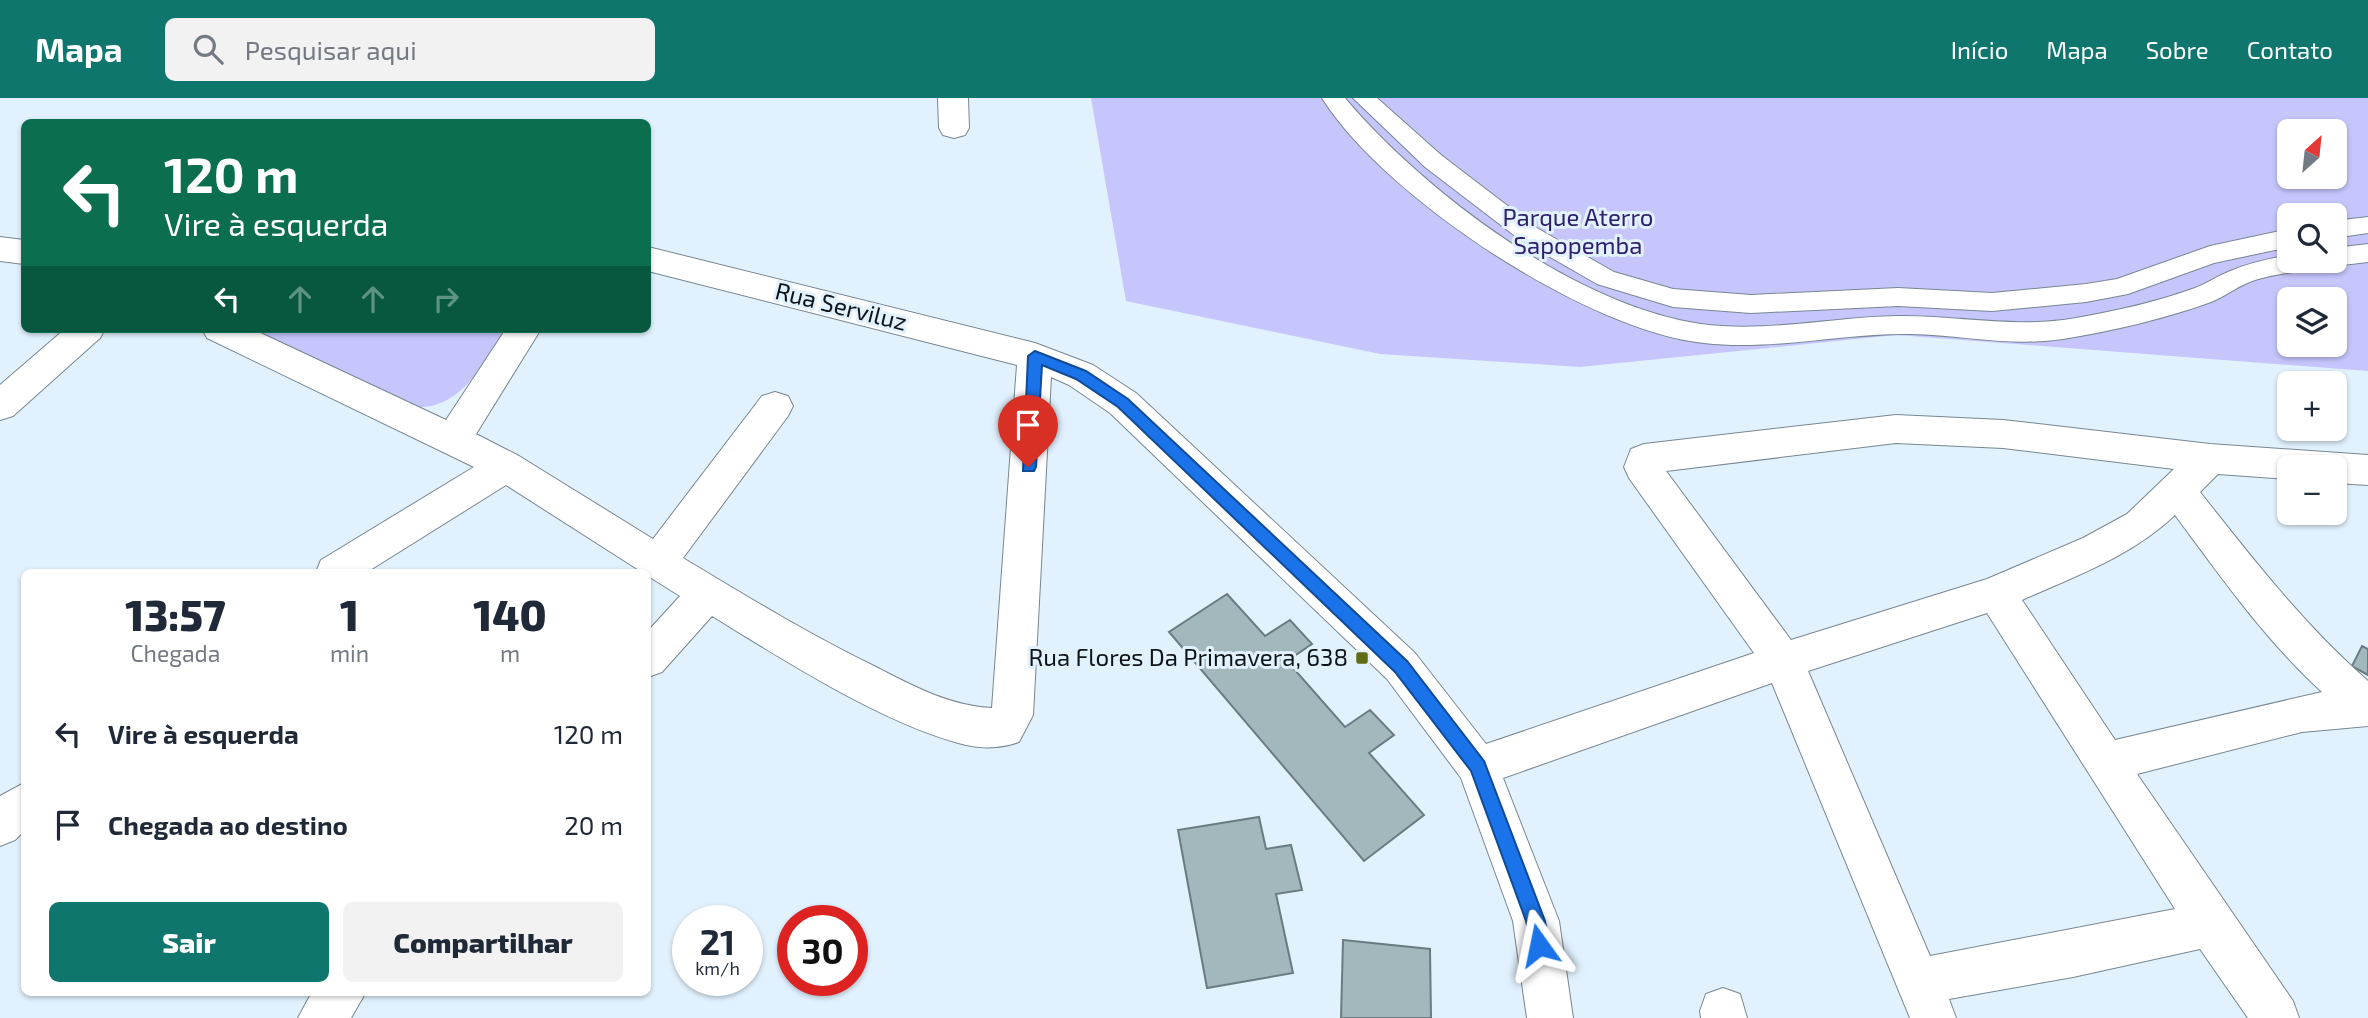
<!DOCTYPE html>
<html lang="pt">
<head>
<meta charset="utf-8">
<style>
  body { margin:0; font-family:"Exo 2",sans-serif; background:#f2f2f3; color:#1f2937; height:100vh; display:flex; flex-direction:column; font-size:26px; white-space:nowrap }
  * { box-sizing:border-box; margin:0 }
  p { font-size:23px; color:#747a83 }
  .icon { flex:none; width:38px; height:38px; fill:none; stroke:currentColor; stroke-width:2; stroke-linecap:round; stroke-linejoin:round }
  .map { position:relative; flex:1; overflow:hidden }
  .side { position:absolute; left:21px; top:471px; width:630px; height:427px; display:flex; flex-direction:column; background:#fff; border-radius:10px; box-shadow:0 2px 5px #0004 }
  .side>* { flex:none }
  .guide { position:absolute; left:21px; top:21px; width:630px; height:214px; border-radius:10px; box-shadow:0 2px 5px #0004; background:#0b6e4f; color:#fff; overflow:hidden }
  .needle { width:46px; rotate:27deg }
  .fabs { position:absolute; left:2277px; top:21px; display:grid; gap:14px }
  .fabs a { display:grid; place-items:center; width:70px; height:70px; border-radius:10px; background:#fff; box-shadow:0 2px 5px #0004; font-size:35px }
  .speed { position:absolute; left:672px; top:807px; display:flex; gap:14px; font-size:35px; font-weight:700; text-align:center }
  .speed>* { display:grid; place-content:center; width:91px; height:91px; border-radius:50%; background:#fff; box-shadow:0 2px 5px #0004; line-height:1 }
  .speed small { font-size:18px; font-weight:400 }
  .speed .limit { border:10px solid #d22; background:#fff; color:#111 }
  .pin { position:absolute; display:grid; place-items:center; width:60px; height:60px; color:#fff; margin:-72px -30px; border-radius:50% 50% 50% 0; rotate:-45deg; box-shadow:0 0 7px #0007 }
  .pin .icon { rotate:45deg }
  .me { position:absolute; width:77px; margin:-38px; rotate:348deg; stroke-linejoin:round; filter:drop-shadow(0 0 5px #0008) }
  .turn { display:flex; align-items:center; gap:24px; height:147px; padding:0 28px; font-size:32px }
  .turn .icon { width:91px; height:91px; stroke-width:2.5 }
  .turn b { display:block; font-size:49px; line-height:60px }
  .lanes { display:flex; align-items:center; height:66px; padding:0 28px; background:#0003; justify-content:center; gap:35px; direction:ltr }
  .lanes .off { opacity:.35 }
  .eta { display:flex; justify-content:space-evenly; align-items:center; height:119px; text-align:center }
  .eta b { font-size:42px; font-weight:800; line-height:49px }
  .primary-button { display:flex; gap:14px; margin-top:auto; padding:14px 28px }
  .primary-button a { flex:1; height:80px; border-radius:10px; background:#0f766e; color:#fff; font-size:28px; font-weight:800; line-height:80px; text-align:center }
  .primary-button a+a { background:#f2f2f3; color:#1f2937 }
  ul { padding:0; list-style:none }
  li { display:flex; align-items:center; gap:21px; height:91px; padding:0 28px }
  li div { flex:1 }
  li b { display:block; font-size:26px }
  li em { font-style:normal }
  header { display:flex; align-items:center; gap:42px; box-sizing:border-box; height:98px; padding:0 35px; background:#0f766e; color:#fff }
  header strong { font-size:33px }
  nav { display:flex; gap:38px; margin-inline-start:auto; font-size:24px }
  .search { width:490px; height:63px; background:#f2f2f3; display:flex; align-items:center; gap:18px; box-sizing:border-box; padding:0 24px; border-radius:10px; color:#747a83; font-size:26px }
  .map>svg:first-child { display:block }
</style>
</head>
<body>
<header>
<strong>Mapa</strong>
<div class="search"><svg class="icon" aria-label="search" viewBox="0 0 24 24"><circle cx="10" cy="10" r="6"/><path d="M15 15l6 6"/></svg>Pesquisar aqui</div>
<nav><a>Início</a><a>Mapa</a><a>Sobre</a><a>Contato</a></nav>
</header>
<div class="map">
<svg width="2368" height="920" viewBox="0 0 2368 920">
  <rect width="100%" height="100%" fill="#e1f2fe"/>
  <!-- green -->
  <path fill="#c6c6fc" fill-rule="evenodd" d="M1091 0H2368V273L1896 237 1580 269 1380 256 1126 203ZM2289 33H2334V79H2289ZM2289 117H2334V163H2289ZM2289 201H2334V247H2289Z
    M251 231H508C484 263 462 311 417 309Z"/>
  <!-- building -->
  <path fill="#a3b8bc" stroke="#687c81" stroke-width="2" d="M1227 496 1265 538 1290 522 1312 546 1287 563 1345 629 1370 612 1394 637 1369 655 1424 717 1364 763 1169 534Z
    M2362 548 2368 551V577L2352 568Z
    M1259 719 1266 751 1291 747 1302 792 1276 796 1293 875 1207 890 1178 732Z
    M1343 842 1430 851 1431 920H1341Z"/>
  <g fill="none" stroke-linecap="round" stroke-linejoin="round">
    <!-- lane casing -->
    <g stroke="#778791" stroke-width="2">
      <path id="lane" d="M1322 0H1345C1425 95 1576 208 1701 226 1765 235 1833 219 1897 218 1957 217 2016 231 2076 220 2116 213 2157 204 2195 190 2208 185 2219 177 2233 172 2251 164 2270 161 2289 157V163H2317L2313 169C2294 175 2274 176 2255 182 2239 187 2226 198 2211 204 2164 221 2112 233 2063 241 2012 249 1962 237 1911 236 1842 235 1773 253 1704 245 1587 233 1384 99 1322 0Z
        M1353 0H1377L1441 57 1535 129 1614 174 1673 191 1751 197 1898 190 1992 195 2086 186 2117 181 2210 148 2289 131V149L2214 165 2128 196 2086 204 1992 213 1898 208 1751 215 1673 209 1597 186 1519 141 1425 69Z
        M2368 119V135L2334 140V123Z
        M2368 146V164L2334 168 2324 163H2334V150Z"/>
    </g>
    <!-- street casing -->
    <g stroke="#778791" stroke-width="2">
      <path id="street" d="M938 0H968L969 30 965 37 954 40 943 37 939 30Z
        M0 139 24 142V166L0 163Z
        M648 149 1035 245 1093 267 1136 295 1415 555 1486 646 1754 555 1629 380 1624 369 1631 351 1644 346 1896 317 2003 322 2210 346 2368 357V387L2334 385V369H2289V381L2218 376 2200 394C2253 461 2303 526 2368 583V628L2302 634 2137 676 2293 903 2299 920H2248L2200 851 2073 879 1949 901 1956 920H1910L1772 585 1503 680 1559 823 1573 920H1527L1513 823 1461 680 1387 581 1110 315 1069 287 1051 279 1033 617 1019 644C1003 650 983 651 966 647 885 627 784 562 712 518L662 574 648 579V533L680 498 648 478V474H642L506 387 367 474H316L321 462 474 369 207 240 202 231H252L446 322 506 231H541L476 336 519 358 653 441 762 298 775 294 788 298 793 308 788 318 683 460C746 498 810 537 876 569 913 588 950 608 992 610L1017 267 648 173ZM1896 345 2003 350 2174 371 2127 416 2083 440 1987 481 1791 542 1666 373ZM2175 417C2221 479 2265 542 2322 594L2115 642 2022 502C2076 478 2132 458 2175 417ZM1987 515 2175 811 1930 858 1808 573Z
        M65 231H105L100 240 13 318 0 322V287Z
        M24 685V733L15 742 0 748V698Z
        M1723 890 1740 896 1747 920H1701L1700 913 1706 896Z
        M312 894H366L351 920H298Z"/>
    </g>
    <!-- lane -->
    <use href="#lane" fill="#fff" fill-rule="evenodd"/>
    <!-- street -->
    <use href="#street" fill="#fff" fill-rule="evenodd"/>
  </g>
  <!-- route -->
  <path fill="#1a73e8" stroke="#114b97" stroke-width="2" d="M1035 253 1086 273 1128 301 1407 563 1484 663 1545 823 1549 847 1546 854 1539 856 1533 854 1526 823 1471 673 1395 574 1118 309 1076 281 1042 267 1036 369 1034 373H1023L1028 258Z"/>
  <!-- markers -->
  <rect fill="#606b13" stroke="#e1f2fe" stroke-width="2.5" x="1355" y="553" width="14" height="14" rx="3.5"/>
  <g text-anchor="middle" stroke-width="6" stroke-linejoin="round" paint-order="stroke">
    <!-- park labels -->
    <g font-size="24" fill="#2e206e" stroke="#e1f2fe">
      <text x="1578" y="128">Parque Aterro<tspan x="1578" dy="28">Sapopemba</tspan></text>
    </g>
    <!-- street labels -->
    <g font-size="24" fill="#0e1418" stroke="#e1f2fe">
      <text transform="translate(841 209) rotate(14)" y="8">Rua Serviluz</text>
    </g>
    <!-- poi labels -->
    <g font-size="24" fill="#0e1418" stroke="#e1f2fe" text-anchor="end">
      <text x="1348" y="568">Rua Flores Da Primavera, 638</text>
    </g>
  </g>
</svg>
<div class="fabs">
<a><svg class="needle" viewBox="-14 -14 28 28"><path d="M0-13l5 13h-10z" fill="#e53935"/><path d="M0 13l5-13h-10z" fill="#747a83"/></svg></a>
<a><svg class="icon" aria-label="search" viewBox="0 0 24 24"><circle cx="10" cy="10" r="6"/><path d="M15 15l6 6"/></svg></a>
<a><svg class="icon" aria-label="layers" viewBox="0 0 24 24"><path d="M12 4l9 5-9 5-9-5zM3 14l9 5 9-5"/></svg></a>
<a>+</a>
<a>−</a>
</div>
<div class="speed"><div>21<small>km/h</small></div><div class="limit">30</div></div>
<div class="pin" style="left:1028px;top:369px;background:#d93025"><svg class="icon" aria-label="arrive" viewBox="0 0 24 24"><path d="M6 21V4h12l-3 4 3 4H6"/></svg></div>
<svg class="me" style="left:1539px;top:847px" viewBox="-20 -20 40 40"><path d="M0-17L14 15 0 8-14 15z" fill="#1a73e8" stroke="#fff" stroke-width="4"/></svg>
<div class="guide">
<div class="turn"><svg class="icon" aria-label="left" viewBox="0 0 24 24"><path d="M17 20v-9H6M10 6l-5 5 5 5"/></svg><div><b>120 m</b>Vire à esquerda</div></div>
<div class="lanes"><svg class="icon" aria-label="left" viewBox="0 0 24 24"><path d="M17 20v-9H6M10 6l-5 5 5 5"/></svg><svg class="icon off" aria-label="ahead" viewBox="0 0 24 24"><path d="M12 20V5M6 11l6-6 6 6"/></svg><svg class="icon off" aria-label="ahead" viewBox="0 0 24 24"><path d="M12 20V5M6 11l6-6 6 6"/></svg><svg class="icon off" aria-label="right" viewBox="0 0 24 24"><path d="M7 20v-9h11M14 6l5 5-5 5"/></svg></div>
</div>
<section class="side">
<div class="eta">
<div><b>13:57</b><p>Chegada</p></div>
<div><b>1</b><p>min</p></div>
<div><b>140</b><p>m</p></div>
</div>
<ul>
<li><svg class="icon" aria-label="left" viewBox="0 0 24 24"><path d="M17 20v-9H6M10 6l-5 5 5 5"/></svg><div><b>Vire à esquerda</b></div><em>120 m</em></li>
<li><svg class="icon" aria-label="arrive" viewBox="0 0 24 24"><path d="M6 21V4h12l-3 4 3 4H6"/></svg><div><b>Chegada ao destino</b></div><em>20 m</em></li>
</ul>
<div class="primary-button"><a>Sair</a><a>Compartilhar</a></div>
</section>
</div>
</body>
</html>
